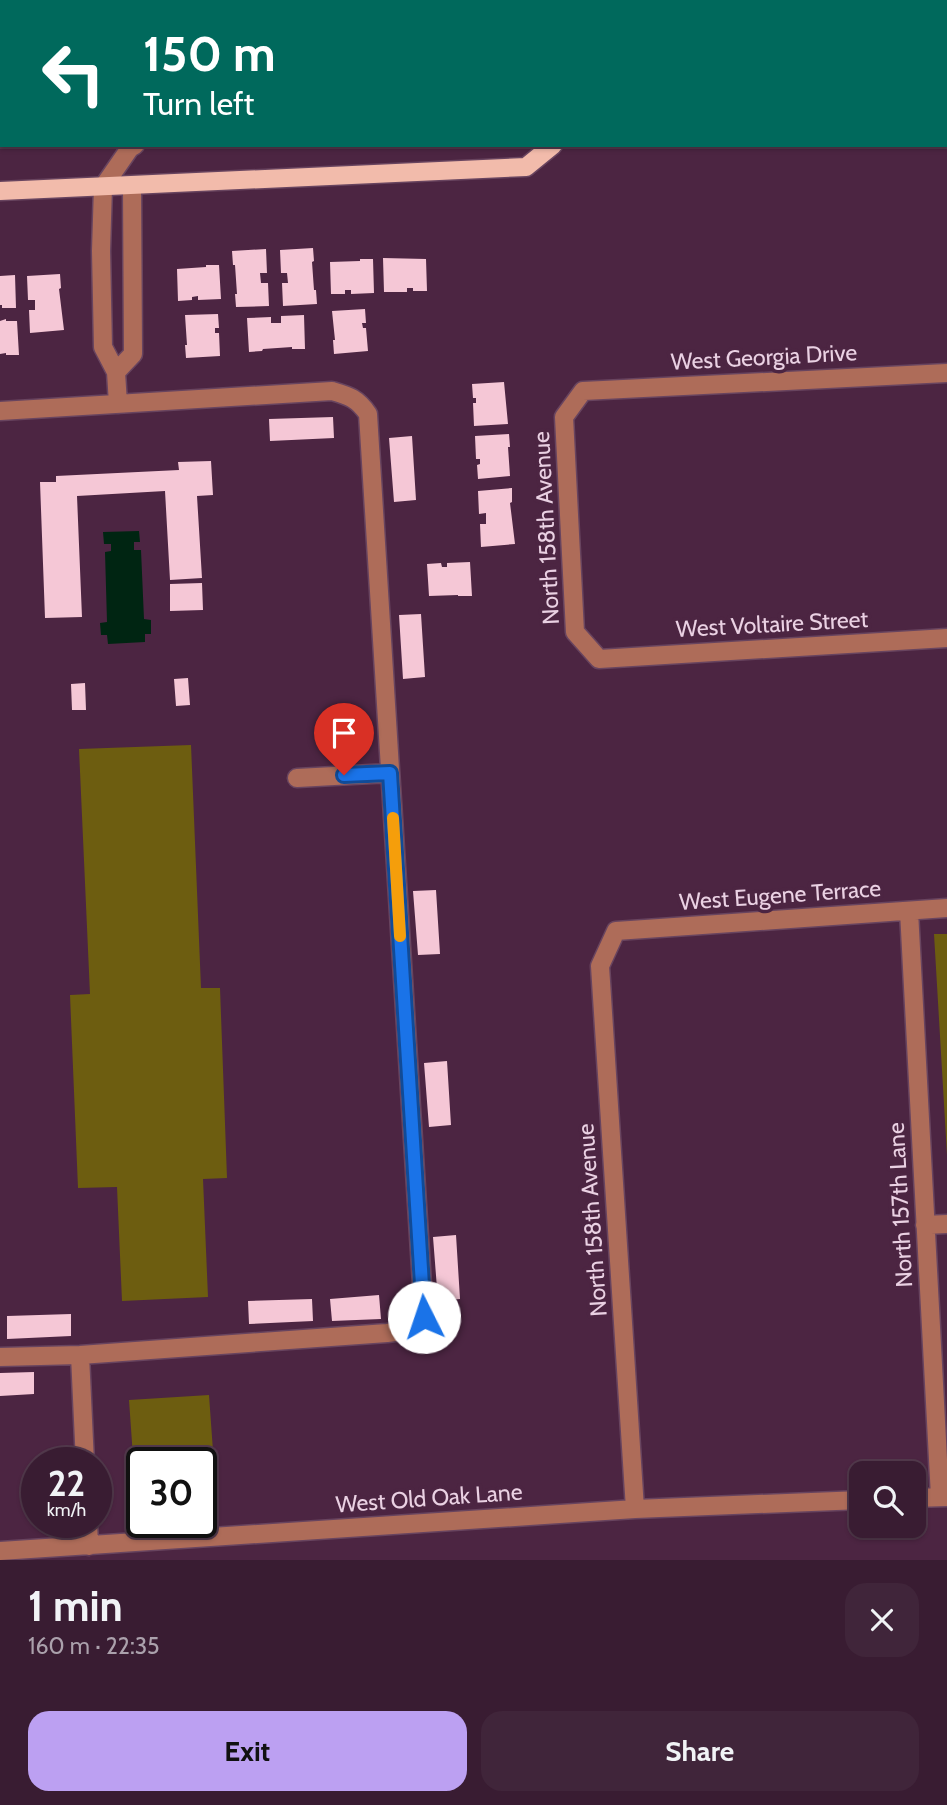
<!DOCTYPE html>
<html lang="en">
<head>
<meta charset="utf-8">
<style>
  body { margin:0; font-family:Cabin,sans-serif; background:#40253a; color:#f1f3f6; height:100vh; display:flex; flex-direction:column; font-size:26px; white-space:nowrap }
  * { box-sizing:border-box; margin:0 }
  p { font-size:23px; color:#aba1ac }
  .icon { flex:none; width:38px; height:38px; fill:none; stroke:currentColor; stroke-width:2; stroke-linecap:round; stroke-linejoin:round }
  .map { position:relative; height:1560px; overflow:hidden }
  .drawer { display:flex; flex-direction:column; background:#391c32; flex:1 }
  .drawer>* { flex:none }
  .banner { position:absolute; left:0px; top:0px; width:948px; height:147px; box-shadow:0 2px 5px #0004,0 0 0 2px #533a4d; background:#00695c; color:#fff; overflow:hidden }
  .tools { position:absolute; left:849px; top:1461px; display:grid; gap:14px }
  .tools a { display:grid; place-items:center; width:77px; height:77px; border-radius:14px; background:#391c32; box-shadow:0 2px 5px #0004,0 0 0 2px #533a4d; font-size:35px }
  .speed { position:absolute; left:21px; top:1447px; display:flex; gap:14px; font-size:35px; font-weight:700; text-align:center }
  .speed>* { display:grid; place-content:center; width:91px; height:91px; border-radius:50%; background:#391c32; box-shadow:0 2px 5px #0004,0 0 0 2px #533a4d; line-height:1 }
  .speed small { font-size:18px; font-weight:400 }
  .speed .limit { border:4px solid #111; border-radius:10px; background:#fff; color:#111 }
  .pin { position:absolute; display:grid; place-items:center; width:60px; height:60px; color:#fff; margin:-72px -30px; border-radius:50% 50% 50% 0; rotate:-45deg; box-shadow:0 0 7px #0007 }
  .pin .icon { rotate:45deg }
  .me { position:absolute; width:77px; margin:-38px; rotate:356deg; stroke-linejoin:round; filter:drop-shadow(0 0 5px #0008) }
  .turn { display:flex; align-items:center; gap:24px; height:147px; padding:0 28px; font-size:32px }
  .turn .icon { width:91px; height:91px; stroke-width:2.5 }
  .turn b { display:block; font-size:49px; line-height:60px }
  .round { display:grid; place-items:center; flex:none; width:74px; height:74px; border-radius:21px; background:#40253a }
  .summary { display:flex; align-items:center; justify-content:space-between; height:119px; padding:0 28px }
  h1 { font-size:42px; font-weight:800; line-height:52px }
  .primary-button { display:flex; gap:14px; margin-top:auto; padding:14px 28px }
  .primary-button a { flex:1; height:80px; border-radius:21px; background:#bca0f2; color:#111; font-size:28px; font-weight:800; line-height:80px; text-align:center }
  .primary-button a+a { background:#40253a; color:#f1f3f6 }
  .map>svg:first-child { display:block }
</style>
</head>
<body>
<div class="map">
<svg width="947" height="1560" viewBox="0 0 947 1560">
  <rect width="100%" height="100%" fill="#4c2542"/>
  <!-- green -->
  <path fill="#6d5d10" d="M191 745 201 988H220L227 1178 203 1179 208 1297 122 1301 117 1187 78 1188 70 995 90 994 79 749Z
    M934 934H947V1155Z
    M209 1395 214 1465 201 1466V1463H142V1470L134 1471 129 1400Z"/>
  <!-- water -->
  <path fill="#002512" d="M139 531 140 542H134V550H141L144 619 151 620V634H145V642L108 644 107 635H101L100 623 107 622 105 552 111 551V544H104L103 532Z"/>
  <!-- building -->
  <path fill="#f5c7d6" d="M313 248 314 261 312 262 314 290H316L317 304 283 306 282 283H288L287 273H281L280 250Z
    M266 249 267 273H260L261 283H268L269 306 236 307 235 294H237L235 265H233L232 251Z
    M383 258 426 259 427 291H413V288H407V292H384Z
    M360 259H373L374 293 351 294V290H345V294H331L330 262 360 261Z
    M206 265H219L221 299 198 300V296L192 297V300L178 301 177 269 206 267Z
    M60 274 61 288 59 289 64 330 30 333 29 310H35V300H28L27 276Z
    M15 275 16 308H2V305H0V276Z
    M365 309 366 323H362L363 328H366L368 351 334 354 333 340H335L332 311Z
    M218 314 219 328H215V333H219L220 356 186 358 185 345H187L185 315Z
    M304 315 305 349H292V347L263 349 262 351 249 352 247 318 271 317V323H281V316Z
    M6 319V321H17L19 355H6V353L0 354V321Z
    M504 382 508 424 474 426 473 403H476V398H473L472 384Z
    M333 417 334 438 270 441 269 419Z
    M509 434 510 447H508L510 476 478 479 477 465 480 464V459H476L475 436Z
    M412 436 416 500 394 502 389 438Z
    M211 461 213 495 197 496 202 578 170 580 165 491 77 496 82 617 45 618 40 482H56V476L179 470 178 462Z
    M512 488V502L510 503 515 544 481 547 480 524H486V513L479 514 478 491Z
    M470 562 472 596H458V595L429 596 427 564 441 563 442 567H447V563Z
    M202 583 203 610 170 611V584Z
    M421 614 425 677 403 679 399 615Z
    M188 678 190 705 176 706 174 679Z
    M85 683 86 710H72L71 684Z
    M436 890 440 954 418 955 413 891Z
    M447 1061 451 1125 429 1127 424 1063Z
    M456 1235 460 1299 438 1301 433 1237Z
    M379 1295 381 1319 332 1321 330 1299Z
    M312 1299 313 1321 249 1324 248 1301Z
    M71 1314V1336L7 1339V1316Z
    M34 1372V1394L0 1396V1373Z"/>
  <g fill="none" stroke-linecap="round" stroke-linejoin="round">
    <!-- minor casing -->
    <g stroke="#68445f" stroke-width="21">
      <path id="minor" d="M859 0H865
        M116 372 133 354 132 186
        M947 373 583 391 564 417 575 632 599 659 947 638
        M118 404 116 372 103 347 101 251 103 187 130 148 135 145
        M0 411 332 391C349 396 357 398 368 414L424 1317 418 1329 387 1333 80 1355 0 1357
        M297 778 390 773
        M909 911 940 1497
        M925 1225 947 1224
        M80 1355 85 1463
        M914 1498 947 1497
        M635 1509 600 966 616 931 947 908
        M88 1522 89 1546
        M0 1551 635 1509 861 1500"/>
    </g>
    <!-- major casing -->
    <g stroke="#68445f" stroke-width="21">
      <path id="major" d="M0 129H2
        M0 191 526 167 553 145"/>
    </g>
    <!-- minor -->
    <use href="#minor" stroke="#ae6c59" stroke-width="18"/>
    <!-- major -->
    <use href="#major" stroke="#f2bbab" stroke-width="18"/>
  </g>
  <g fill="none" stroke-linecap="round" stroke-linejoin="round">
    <!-- route casing -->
    <g stroke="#114b97" stroke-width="18">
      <path id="route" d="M344 775 390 773 424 1317"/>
    </g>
    <!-- route -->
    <use href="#route" stroke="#1a73e8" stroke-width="12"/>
    <!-- slow -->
    <path stroke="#f59e0b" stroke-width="12" d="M393 818 400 936"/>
  </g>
  <g text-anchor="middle" stroke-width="7" stroke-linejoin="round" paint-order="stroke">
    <!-- street labels -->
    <g font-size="23" fill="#ead1e3" stroke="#4c2542">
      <text transform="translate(764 357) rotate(-3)" y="8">West Georgia Drive</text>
      <text transform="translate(546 528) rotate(-93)" y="8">North 158th Avenue</text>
      <text transform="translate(772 624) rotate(-3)" y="8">West Voltaire Street</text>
      <text transform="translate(780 895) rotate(-4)" y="8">West Eugene Terrace</text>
      <text transform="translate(900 1205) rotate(-93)" y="8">North 157th Lane</text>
      <text transform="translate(592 1220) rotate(-94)" y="8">North 158th Avenue</text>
      <text transform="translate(429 1498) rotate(-4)" y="8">West Old Oak Lane</text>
    </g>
  </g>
</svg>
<div class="tools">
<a><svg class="icon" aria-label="search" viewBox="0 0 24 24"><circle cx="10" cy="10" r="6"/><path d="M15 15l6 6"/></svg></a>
</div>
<div class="speed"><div>22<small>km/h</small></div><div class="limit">30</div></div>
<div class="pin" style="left:344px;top:775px;background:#d93025"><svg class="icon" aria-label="arrive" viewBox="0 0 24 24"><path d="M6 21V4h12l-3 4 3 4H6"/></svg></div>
<svg class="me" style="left:424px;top:1317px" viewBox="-20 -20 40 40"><circle r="19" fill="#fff"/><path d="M0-13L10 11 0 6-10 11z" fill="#1a73e8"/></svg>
<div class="banner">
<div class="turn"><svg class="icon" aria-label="left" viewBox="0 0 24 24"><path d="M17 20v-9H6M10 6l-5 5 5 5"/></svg><div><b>150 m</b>Turn left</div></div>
</div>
</div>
<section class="drawer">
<div class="summary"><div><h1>1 min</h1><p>160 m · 22:35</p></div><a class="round"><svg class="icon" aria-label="close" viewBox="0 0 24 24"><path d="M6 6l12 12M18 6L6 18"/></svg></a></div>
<div class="primary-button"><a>Exit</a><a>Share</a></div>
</section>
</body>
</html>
